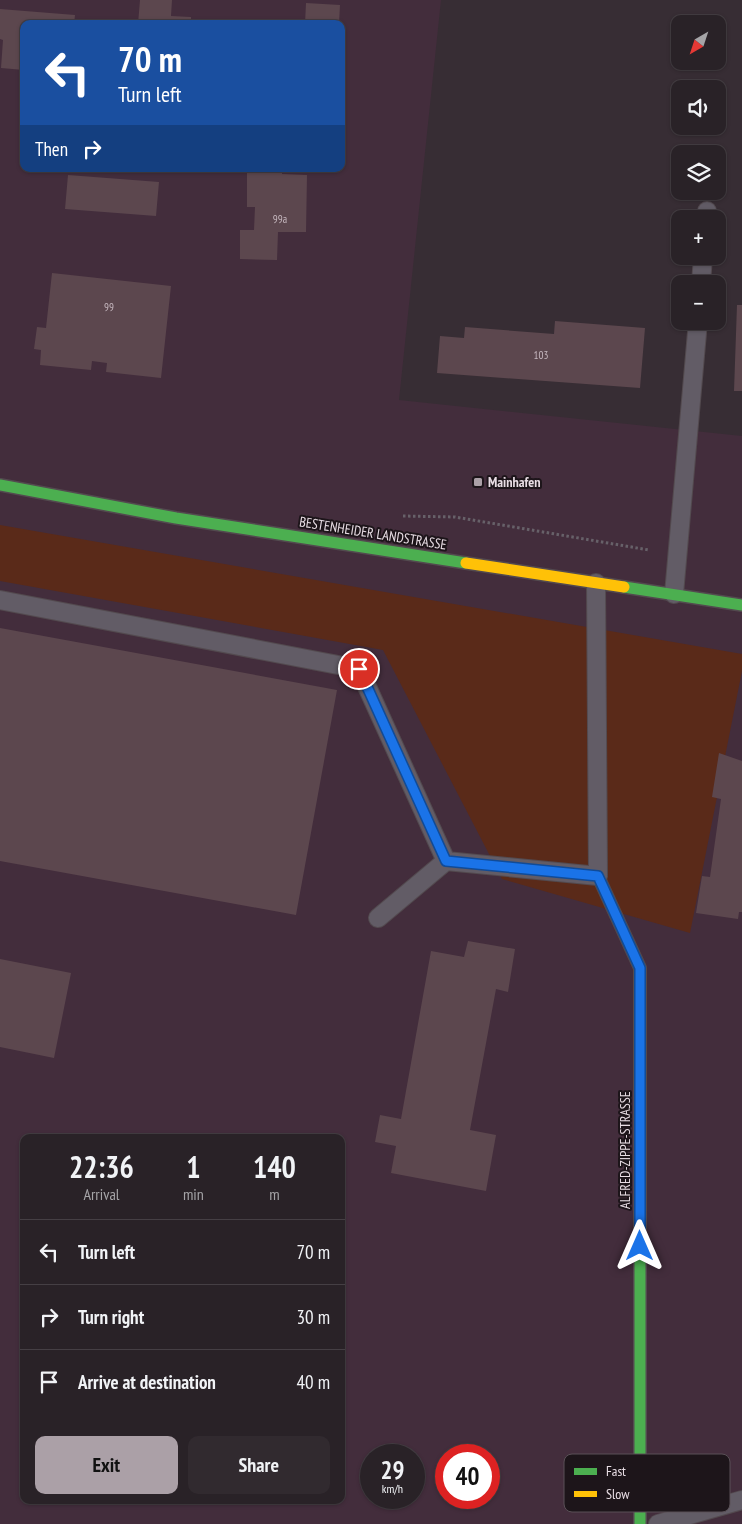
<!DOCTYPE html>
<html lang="en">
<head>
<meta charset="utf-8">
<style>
  body { margin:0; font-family:"PT Sans Narrow",sans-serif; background:#312a2f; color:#f1f3f6; height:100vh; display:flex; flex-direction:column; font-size:19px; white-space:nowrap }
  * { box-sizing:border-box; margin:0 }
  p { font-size:16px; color:#a5a4a7 }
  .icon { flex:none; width:28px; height:28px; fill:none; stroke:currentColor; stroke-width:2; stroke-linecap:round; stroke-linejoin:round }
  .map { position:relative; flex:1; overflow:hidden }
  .panel { position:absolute; left:20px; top:1134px; width:325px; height:370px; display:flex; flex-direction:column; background:#292227; border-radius:10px; box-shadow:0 1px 4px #0004,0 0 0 1px #453f44 }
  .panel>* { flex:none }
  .hud { position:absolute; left:20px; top:20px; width:325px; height:152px; border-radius:10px; box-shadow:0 1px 4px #0004,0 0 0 1px #453f44; background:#1a4fa0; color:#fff; overflow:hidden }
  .needle { width:32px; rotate:219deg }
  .buttons { position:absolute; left:671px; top:15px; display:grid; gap:10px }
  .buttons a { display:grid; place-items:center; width:55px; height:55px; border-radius:10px; background:#292227; box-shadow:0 1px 4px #0004,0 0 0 1px #453f44; font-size:25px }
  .speed { position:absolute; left:360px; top:1444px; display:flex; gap:10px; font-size:25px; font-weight:700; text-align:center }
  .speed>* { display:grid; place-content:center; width:65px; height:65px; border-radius:50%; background:#292227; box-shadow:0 1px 4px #0004,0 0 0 1px #453f44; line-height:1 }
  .speed small { font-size:12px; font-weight:400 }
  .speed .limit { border:8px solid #d22; background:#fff; color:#111 }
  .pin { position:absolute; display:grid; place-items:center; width:42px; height:42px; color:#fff; margin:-21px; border:2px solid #fff; border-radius:50%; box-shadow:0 1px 5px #0007 }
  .me { position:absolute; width:55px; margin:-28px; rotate:0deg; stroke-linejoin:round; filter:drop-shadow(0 0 4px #0008) }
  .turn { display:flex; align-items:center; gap:18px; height:105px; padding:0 15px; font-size:22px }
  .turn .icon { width:65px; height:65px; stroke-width:2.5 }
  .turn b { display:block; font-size:35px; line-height:42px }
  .then { display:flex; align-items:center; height:48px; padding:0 15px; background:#0003; gap:10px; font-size:19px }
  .eta { display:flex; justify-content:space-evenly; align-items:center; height:85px; text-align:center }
  .eta b { font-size:30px; font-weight:700; line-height:35px }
  .primary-button { display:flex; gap:10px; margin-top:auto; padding:10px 15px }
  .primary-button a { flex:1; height:58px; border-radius:10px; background:#aba0a7; color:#111; font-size:20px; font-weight:700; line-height:58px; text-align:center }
  .primary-button a+a { background:#312a2f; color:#f1f3f6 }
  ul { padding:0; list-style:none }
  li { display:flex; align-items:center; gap:15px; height:65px; padding:0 15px; border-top:1px solid #453f44 }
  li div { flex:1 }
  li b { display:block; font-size:19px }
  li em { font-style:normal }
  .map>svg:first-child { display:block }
</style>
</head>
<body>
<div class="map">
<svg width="742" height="1524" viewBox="0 0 742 1524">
  <rect width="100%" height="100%" fill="#372d34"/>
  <!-- built -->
  <path fill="#432d3c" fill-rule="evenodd" d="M0 0H441L399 400 742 436V1524H0ZM24 24H341V169H24ZM24 1138H341V1500H24ZM371 1455H414V1498H371ZM446 1455H489V1498H446Z"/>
  <!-- green -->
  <path fill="#5a2a19" d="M0 525 742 654V671L690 933 502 879 383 650 0 581Z"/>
  <!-- building -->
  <path fill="#5c474e" d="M140 0H172L171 16 191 17V24H138Z
    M306 3 340 5 339 24H305Z
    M0 9 75 15 74 24H24V70L1 68 3 40 0 39Z
    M247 169H282V174L307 175 306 232H278L277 260 240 259V230H254L255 207H247Z
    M68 175 159 182 156 216 65 209Z
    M52 273 171 286 161 378 106 372 107 363 92 361 91 370 40 365 41 350 34 349 37 327 46 328Z
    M737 305H742V391H734Z
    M555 321 645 328 640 388 437 373 440 336 464 338 465 327 554 334Z
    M0 628 337 690 296 915 0 861Z
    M719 753 742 761V912H739L738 919 696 913 702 876 710 877 721 799 712 797Z
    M468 941 515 949 508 992 496 989 470 1130 496 1135 486 1191 391 1173 396 1146 375 1142 380 1115 401 1119 431 951 464 957Z
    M0 959 71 973 54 1058 0 1047Z"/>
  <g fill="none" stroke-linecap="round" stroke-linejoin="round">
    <!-- lane casing -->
    <g stroke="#534a4f" stroke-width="20">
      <path id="lane" d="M707 219V211
        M701 284 703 256
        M674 594 698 321
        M0 600 359 669 446 861
        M378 918 446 861 598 876 596 583
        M658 1524 742 1500"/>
    </g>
    <!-- fast casing -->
    <g stroke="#534a4f" stroke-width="14">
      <path id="fast" d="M0 485 176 518 466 563
        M624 587 742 605
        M598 876 640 968V1524"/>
    </g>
    <!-- slow casing -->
    <g stroke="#534a4f" stroke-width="14">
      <path id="slow" d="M466 563 624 587"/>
    </g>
    <!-- path -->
    <path stroke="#676169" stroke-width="3" stroke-dasharray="2.5 2.5" stroke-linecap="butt" d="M403 516 455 517 649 550"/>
    <!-- lane -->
    <use href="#lane" stroke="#625c66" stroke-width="18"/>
    <!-- fast -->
    <use href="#fast" stroke="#4caf50" stroke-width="11"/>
    <!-- slow -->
    <use href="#slow" stroke="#ffc107" stroke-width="11"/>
  </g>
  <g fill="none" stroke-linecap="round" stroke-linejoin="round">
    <!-- route casing -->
    <g stroke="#114b97" stroke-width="12">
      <path id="route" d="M359 669 446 861 598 876 640 968V1246"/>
    </g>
    <!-- route -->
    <use href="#route" stroke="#1a73e8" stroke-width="9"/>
  </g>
  <!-- markers -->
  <rect fill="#aba0a7" stroke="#1d151a" stroke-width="2" x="473" y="477" width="10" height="10" rx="2.5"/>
  <g text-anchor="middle" stroke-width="4" stroke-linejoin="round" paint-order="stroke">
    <!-- number labels -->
    <g font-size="11" fill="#c6b8bf">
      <text x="280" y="223">99a</text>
      <text x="109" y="311">99</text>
      <text x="541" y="359">103</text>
    </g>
    <!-- poi labels -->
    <g font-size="14" font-weight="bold" fill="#e9dee5" stroke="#1d151a" text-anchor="start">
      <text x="488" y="487">Mainhafen</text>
    </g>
    <!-- street labels -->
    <g font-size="14" fill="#e9dee5" stroke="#1d151a">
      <text transform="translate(373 533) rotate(9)" y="5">BESTENHEIDER LANDSTRASSE</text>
      <text transform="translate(625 1150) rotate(-90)" y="5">ALFRED-ZIPPE-STRASSE</text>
    </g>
  </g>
  <!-- legend -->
  <rect x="564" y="1454" width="166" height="58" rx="8" fill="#1d151a" stroke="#5a5157" stroke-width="1"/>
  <rect x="574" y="1468" width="23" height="7" fill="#4caf50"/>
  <rect x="574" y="1491" width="23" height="6" fill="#ffc107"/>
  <g font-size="14" fill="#e9dee5">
    <text x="606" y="1476">Fast</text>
    <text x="606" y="1499">Slow</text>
  </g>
</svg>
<div class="buttons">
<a><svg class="needle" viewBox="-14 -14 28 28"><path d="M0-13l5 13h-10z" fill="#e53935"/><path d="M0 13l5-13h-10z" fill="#a5a4a7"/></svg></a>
<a><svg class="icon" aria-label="sound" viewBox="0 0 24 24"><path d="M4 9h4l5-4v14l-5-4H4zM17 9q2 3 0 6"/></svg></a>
<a><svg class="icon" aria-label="layers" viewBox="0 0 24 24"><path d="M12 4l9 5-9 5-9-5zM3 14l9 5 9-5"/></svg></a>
<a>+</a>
<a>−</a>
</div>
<div class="speed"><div>29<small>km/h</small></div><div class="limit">40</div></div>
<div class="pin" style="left:359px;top:669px;background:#d93025"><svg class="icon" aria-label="arrive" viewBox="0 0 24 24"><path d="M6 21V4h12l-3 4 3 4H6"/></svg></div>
<svg class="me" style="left:640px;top:1246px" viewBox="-20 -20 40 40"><path d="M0-17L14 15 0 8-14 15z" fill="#1a73e8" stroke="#fff" stroke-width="4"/></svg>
<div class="hud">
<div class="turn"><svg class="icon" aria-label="left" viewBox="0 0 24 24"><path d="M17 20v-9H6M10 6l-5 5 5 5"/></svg><div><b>70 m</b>Turn left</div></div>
<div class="then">Then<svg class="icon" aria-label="right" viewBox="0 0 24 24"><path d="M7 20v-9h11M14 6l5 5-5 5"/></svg></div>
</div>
<section class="panel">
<div class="eta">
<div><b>22:36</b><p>Arrival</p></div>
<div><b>1</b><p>min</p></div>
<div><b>140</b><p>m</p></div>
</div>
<ul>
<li><svg class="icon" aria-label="left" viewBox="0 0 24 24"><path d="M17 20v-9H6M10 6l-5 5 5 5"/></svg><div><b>Turn left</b></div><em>70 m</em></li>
<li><svg class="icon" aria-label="right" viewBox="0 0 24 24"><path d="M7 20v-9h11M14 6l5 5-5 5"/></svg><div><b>Turn right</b></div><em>30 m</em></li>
<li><svg class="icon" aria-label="arrive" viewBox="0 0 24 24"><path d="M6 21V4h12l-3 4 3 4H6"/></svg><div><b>Arrive at destination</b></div><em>40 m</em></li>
</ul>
<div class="primary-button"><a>Exit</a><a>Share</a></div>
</section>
</div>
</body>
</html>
